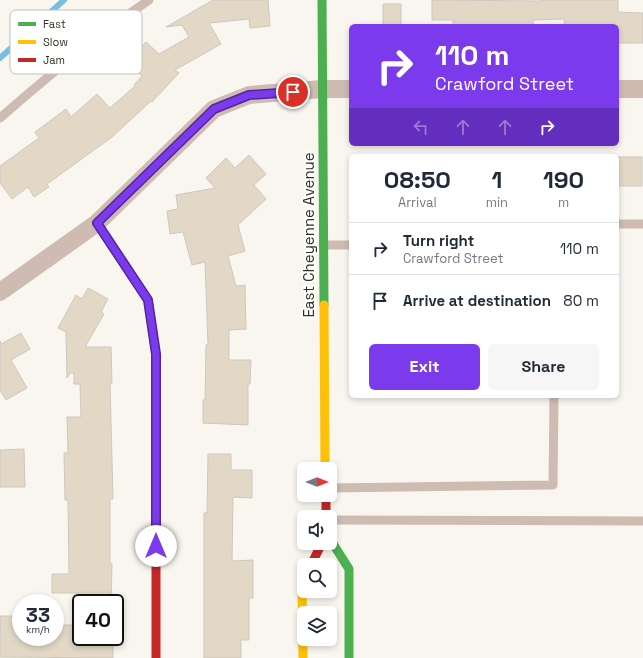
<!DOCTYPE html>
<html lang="en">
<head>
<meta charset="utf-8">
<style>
  body { margin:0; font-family:"Space Grotesk",sans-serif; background:#f6f6f7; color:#1f2937; height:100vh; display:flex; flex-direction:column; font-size:15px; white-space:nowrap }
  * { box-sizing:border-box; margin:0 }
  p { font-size:13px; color:#747a83 }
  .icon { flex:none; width:22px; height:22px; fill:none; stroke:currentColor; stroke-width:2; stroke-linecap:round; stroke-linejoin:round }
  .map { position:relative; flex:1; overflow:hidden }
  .panel { position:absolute; left:349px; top:154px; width:270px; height:244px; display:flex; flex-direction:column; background:#fff; border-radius:6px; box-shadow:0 2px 6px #0003 }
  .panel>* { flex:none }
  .guide { position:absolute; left:349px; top:24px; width:270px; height:122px; border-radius:6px; box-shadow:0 2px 6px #0003; background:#7c3aed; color:#fff; overflow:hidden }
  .needle { width:26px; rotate:90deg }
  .controls { position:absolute; left:297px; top:462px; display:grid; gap:8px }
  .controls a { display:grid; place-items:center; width:40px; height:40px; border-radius:6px; background:#fff; box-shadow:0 2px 6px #0003; font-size:20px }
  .speed { position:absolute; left:12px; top:594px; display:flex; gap:8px; font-size:20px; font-weight:700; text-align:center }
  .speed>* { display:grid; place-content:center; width:52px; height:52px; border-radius:50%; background:#fff; box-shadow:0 2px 6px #0003; line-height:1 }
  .speed small { font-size:10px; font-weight:400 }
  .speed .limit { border:2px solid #111; border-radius:6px; background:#fff; color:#111 }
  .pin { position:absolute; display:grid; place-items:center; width:34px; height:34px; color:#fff; margin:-17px; border:2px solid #fff; border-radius:50%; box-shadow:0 1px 4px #0007 }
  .me { position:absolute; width:44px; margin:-22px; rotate:0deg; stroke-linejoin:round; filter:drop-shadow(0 0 3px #0008) }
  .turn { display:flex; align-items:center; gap:14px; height:84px; padding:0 20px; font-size:18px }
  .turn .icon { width:52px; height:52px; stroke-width:2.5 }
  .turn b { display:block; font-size:28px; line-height:34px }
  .lanes { display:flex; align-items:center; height:38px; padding:0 20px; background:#0003; justify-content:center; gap:20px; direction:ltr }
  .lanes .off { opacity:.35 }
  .eta { display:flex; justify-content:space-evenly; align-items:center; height:68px; text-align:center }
  .eta b { font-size:24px; font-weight:700; line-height:28px }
  .cta { display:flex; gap:8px; margin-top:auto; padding:8px 20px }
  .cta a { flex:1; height:46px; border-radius:6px; background:#7c3aed; color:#fff; font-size:16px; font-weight:700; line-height:46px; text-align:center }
  .cta a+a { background:#f6f6f7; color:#1f2937 }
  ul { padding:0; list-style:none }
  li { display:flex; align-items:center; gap:12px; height:52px; padding:0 20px; border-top:1px solid #e0e1e3 }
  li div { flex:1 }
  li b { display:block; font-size:15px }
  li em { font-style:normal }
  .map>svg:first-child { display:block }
</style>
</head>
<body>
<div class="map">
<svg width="643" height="658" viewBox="0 0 643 658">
  <rect width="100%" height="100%" fill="#f9f6f0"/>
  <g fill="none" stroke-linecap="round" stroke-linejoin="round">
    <!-- stream -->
    <path stroke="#75c0de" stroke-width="6" d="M0 58 64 0"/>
  </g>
  <!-- building -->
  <path fill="#e2d8c5" stroke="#ccc8c0" d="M213 0H268L270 26 250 28 249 19 209 23 221 44 175 70 179 73 152 102 151 101 112 137 47 184 49 187 34 197 28 187 12 199 0 183V166L39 138 35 132 66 109 71 117 97 94 110 108 135 86 134 85 142 76 127 62 146 42 159 54 189 37 182 25 166 27Z
    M432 0 542 1V0H618V12L643 13V43H617V26H565L564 19 533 20V26H453V20H432Z
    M383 4H401V26H383Z
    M249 155 266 174 254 185 266 199 238 225 245 251 228 256 236 286 245 285 246 329 229 330V360H251L250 384H248V425L203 423V400H205L206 345H208L205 262 192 265 183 232 170 234 167 211 178 209 176 195 215 188 206 178 226 158 235 168Z
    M617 157H642V186H617Z
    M88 288 108 299 101 312 104 314 85 347H111L112 383H110L113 499H110V564H112L111 603H83V593H52V574H69L68 500H65L64 453H68L67 417H81L80 384H74V373H70L67 378 66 332 58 328 76 295 82 299Z
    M21 333 30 349 11 360 27 388 6 400 0 390V341L1 344Z
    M24 449 25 487H0V450Z
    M208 454H231V470H252V498L233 497 232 561 253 560V598H249V640H241V658H204V513H207Z
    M0 616H21V637H56V625H81V637H113V658L0 657Z"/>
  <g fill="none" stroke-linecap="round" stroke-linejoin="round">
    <!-- lane -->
    <path stroke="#cebcb2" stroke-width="9" d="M0 118C48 76 96 36 149 0
      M617 224H643
      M323 245H351
      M330 488 553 485 554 396
      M330 520 643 521"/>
    <!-- street -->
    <path stroke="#cebcb2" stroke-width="18" d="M617 89H643
      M0 292 97 223 214 109 249 95 322 89H351"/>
    <!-- fast -->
    <path stroke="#4caf50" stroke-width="9" d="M322 0 324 305
      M330 539 349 569V658"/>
    <!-- slow -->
    <path stroke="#ffc107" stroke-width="9" d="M97 223 148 300 156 354V480
      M324 305 325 469
      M303 658 302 585 304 581"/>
    <!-- jam -->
    <path stroke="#c62828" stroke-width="9" d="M156 480V658
      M326 495V517
      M311 565 322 543"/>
  </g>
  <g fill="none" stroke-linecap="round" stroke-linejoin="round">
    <!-- route casing -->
    <g stroke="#51269a" stroke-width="10">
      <path id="route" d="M156 546V354L148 300 97 223 214 109 249 95 293 92"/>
    </g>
    <!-- route -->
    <use href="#route" stroke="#7c3aed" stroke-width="7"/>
  </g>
  <g text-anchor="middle" stroke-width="4" stroke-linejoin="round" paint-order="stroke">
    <!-- street labels -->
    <g font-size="15" fill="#352f24" stroke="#fff">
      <text transform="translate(309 235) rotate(-90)" y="5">East Cheyenne Avenue</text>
    </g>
  </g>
  <!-- legend -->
  <rect x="10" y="10" width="132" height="64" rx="6" fill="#fff" stroke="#c2c1bd" stroke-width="1"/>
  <rect x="18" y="22" width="18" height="4" fill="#4caf50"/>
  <rect x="18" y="40" width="18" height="4" fill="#ffc107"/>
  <rect x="18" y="58" width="18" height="4" fill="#c62828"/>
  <g font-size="11" fill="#352f24">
    <text x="43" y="28">Fast</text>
    <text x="43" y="46">Slow</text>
    <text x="43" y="64">Jam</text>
  </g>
</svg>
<div class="controls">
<a><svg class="needle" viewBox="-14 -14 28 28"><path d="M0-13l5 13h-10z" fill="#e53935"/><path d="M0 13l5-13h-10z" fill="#747a83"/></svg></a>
<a><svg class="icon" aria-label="sound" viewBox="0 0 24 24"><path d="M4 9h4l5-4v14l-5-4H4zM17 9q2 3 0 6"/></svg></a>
<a><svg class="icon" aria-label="search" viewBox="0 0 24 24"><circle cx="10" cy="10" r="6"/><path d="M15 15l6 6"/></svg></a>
<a><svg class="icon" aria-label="layers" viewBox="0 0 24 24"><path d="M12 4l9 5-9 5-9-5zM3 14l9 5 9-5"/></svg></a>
</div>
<div class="speed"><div>33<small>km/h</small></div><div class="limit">40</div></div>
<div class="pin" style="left:293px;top:92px;background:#d93025"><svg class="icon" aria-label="arrive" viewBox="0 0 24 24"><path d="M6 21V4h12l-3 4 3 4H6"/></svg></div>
<svg class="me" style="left:156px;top:546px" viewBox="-20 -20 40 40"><circle r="19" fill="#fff"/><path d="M0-13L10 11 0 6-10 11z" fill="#7c3aed"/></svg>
<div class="guide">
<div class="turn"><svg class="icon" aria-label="right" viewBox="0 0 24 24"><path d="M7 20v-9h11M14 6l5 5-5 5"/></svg><div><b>110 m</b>Crawford Street</div></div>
<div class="lanes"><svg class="icon off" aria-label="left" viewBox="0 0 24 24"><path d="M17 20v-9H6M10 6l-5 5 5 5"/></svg><svg class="icon off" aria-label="ahead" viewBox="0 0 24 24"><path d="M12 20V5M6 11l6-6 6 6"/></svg><svg class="icon off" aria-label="ahead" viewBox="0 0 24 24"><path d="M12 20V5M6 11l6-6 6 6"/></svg><svg class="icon" aria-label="right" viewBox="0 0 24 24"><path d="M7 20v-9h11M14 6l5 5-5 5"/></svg></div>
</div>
<section class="panel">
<div class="eta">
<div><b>08:50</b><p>Arrival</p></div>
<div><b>1</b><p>min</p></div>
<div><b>190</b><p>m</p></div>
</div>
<ul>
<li><svg class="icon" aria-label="right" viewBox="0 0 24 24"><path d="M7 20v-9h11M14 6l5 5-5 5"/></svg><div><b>Turn right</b><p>Crawford Street</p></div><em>110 m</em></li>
<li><svg class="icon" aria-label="arrive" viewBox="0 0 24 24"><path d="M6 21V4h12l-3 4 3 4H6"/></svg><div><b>Arrive at destination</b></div><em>80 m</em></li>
</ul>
<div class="cta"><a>Exit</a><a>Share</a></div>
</section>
</div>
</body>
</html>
